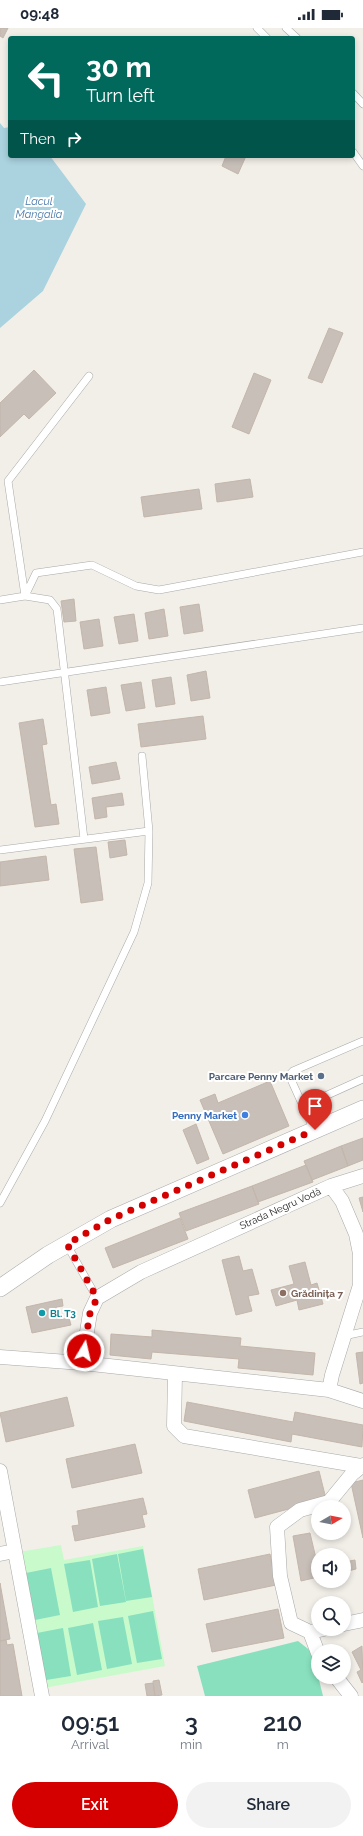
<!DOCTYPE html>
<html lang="en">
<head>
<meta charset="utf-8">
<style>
  body { margin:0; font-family:Raleway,sans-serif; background:#f2f2f3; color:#1f2937; height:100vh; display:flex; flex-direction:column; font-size:15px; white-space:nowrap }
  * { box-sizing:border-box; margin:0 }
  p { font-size:13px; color:#747a83 }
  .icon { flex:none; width:22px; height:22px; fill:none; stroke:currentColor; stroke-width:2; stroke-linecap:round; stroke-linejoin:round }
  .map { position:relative; height:1668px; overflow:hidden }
  .details { display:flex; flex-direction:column; background:#fff; flex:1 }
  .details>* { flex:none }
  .banner { position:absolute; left:8px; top:8px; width:347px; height:122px; border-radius:4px; box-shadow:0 2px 6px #0003; background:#00695c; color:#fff; overflow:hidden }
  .needle { width:26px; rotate:80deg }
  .fabs { position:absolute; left:311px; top:1472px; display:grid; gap:8px }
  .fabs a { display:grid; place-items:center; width:40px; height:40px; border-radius:50%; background:#fff; box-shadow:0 2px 6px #0003; font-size:20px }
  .pin { position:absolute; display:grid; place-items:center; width:34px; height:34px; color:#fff; margin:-41px -17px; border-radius:50% 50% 50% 0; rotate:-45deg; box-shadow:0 0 4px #0007 }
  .pin .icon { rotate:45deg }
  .me { position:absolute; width:44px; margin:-22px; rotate:9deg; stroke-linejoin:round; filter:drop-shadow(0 0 3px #0008) }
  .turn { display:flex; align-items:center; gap:14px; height:84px; padding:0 12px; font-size:18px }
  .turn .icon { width:52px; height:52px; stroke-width:2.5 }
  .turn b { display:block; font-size:28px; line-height:34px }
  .then { display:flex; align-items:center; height:38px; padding:0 12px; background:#0003; gap:8px; font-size:15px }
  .eta { display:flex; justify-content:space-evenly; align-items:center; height:68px; text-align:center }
  .eta b { font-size:24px; font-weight:600; line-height:28px }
  .cta { display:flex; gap:8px; margin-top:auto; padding:8px 12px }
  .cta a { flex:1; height:46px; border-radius:24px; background:#d40000; color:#fff; font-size:16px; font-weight:600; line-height:46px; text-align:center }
  .cta a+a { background:#f2f2f3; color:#1f2937 }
  .status { display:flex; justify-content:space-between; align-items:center; height:28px; padding:0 20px; background:#fff; direction:ltr }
  .status svg { height:11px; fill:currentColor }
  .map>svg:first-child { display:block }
</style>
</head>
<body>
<div class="status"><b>09:48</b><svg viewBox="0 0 49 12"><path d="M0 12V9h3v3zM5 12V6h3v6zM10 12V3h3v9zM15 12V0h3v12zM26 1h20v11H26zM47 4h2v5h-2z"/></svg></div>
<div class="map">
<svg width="363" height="1668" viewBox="0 0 363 1668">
  <rect width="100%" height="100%" fill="#f2efe9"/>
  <path fill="#c8facc" d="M61 1517 64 1532 143 1518 165 1638 44 1660 19 1524Z"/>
  <path fill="#88e0be" d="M143 1521 152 1569 126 1573 118 1526Z
    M117 1526 126 1574 100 1578 92 1531Z
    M90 1532 98 1579 73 1584 64 1536Z
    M51 1540 60 1587 35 1592 26 1545Z
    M153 1583 162 1631 137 1635 128 1588Z
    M123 1589 132 1636 107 1641 98 1593Z
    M93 1595 102 1642 77 1647 68 1600Z
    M63 1600 71 1648 46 1652 37 1605Z
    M298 1613 312 1624 323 1668H205L197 1638Z"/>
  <path fill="#aad3df" d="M0 95 4 100 10 99V128H50L86 176 43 263 0 300Z"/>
  <path fill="#c7bfb8" stroke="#c4b6ab" d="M0 0H8L3 10 0 8Z
    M226 128H246L238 146 222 138Z
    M329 300 343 305 322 355 308 350Z
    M34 342 56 365 29 391 24 386 0 409V375Z
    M254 345 271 352 249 406 232 399Z
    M250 451 253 469 217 474 215 456Z
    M199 461 202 481 144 489 141 469Z
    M74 571 76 593 64 594 61 573Z
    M199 576 203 603 184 606 180 579Z
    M164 581 168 608 149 611 145 585Z
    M134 586 138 613 119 616 114 589Z
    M99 591 103 618 84 621 80 594Z
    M206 643 210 670 191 673 187 647Z
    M171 649 175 676 156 679 152 652Z
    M141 654 145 680 126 683 121 657Z
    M106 659 110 685 91 688 87 662Z
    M203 688 206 711 141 719 138 696Z
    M43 691 47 716 42 717 51 777 56 776 59 796 35 799 19 695Z
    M116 734 120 751 92 756 89 739Z
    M122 765 124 777 106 779 107 789 95 791 92 770Z
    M125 812 127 827 110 830 108 814Z
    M96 819 103 872 81 875 74 821Z
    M46 828 49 852 0 858V834Z
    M270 1053 289 1098 223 1126 200 1072 215 1066 218 1075Z
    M196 1096 209 1131 197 1136 183 1102Z
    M363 1110V1132L348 1138 341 1118Z
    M341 1118 348 1138 312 1152 304 1133Z
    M306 1137 313 1154 258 1174 252 1158Z
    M252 1158 259 1176 186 1203 179 1185Z
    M363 1169V1184L359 1170Z
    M180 1190 188 1211 113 1240 105 1220Z
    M239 1228 243 1243 252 1241 259 1266 248 1268 252 1283 236 1287 222 1232Z
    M305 1234 311 1257 317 1255 323 1276 299 1282 297 1272 276 1278 271 1262 294 1256 289 1238Z
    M62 1271 63 1278 56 1279 59 1292 69 1290 71 1297 32 1305 26 1279Z
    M152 1302 241 1310 240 1318 315 1325 313 1347 238 1340 239 1331 152 1324 151 1331 110 1327 111 1306 152 1309Z
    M363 1324V1355L360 1356 356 1325Z
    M67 1369 74 1398 6 1414 0 1385Z
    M187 1374 293 1394 295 1384 363 1397 362 1419 292 1406 291 1414 184 1393Z
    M135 1416 142 1445 72 1460 66 1431Z
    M319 1443 326 1471 255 1490 248 1462Z
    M363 1452V1510L351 1455Z
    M143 1470 147 1486 142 1487 145 1499 75 1513 72 1498 79 1497 77 1483Z
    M310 1505 318 1539V1549L301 1553 293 1508Z
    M270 1526 276 1557 204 1572 198 1541Z
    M355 1532 356 1541 344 1544V1534Z
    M0 1555 10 1611 0 1613Z
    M278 1581 284 1610 212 1624 206 1596Z
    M6 1612 7 1617 13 1616 22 1668H0V1613Z
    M362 1618 363 1654 362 1655 357 1644 361 1642 352 1624Z
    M159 1652 162 1667 155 1668 153 1653Z
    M153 1655 155 1668H147L145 1656Z"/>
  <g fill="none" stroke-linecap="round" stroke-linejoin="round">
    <g stroke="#a9a9a9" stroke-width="8">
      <path id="service" d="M257 0 267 10
        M286 0 297 10
        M353 65 363 76
        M353 124 363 138
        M0 572 25 568 36 545 92 537 136 558 159 562 363 524
        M0 654 363 600
        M84 811 57 581 50 572 25 568 8 453 89 348
        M0 822 149 803
        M303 1078 289 1047 293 1043 363 1013
        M314 1102 303 1078 363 1051
        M0 1175 45 1093 134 904 148 855 149 803 142 728
        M67 1217 97 1270
        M344 1308 363 1304"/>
    </g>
    <g stroke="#a9a9a9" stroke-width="15">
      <path id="minor" d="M331 1158 363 1148
        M0 1329 82 1335 329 1362 363 1373
        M82 1335 90 1285 97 1270 141 1244 331 1158 342 1173 356 1206 360 1226V1257L332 1347 329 1362
        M175 1347 174 1398 184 1408 361 1438
        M0 1443 42 1668
        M0 1526 15 1523
        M344 1596 363 1592
        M324 1601 310 1604 291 1595 280 1548 277 1499 300 1482 329 1474 352 1446 363 1437
        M310 1604 318 1625
        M336 1649 351 1668"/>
    </g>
    <g stroke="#a9a9a9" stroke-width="18">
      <path id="tertiary" d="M0 1260 48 1227 111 1191 363 1081"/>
    </g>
    <use href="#service" stroke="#fff" stroke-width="7"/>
    <use href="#minor" stroke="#fff" stroke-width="14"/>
    <use href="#tertiary" stroke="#fff" stroke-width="17"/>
  </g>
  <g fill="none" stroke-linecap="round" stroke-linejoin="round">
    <path stroke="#d40000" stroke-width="7" stroke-dasharray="0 12.6" d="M84 1323 90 1285 97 1270 67 1216 111 1191 315 1102"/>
  </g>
  <circle fill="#5c6f8a" stroke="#fff" stroke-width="1.5" cx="321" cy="1048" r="4"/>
  <circle fill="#3f7fe0" stroke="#fff" stroke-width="1.5" cx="245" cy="1087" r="4"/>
  <circle fill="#8d6e63" stroke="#fff" stroke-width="1.5" cx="283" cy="1265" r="4"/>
  <circle fill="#0f9aa8" stroke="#fff" stroke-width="1.5" cx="42" cy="1285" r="4"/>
  <g text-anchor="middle" stroke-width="4" stroke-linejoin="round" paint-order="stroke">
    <g font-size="10" font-weight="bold" fill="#4e5e75" stroke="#fff" text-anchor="end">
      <text x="313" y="1052">Parcare Penny Market</text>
    </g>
    <g font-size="10" font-weight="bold" fill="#366cbe" stroke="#fff" text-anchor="end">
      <text x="237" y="1091">Penny Market</text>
    </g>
    <g font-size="10" fill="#222" stroke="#fff">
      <text transform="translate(280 1180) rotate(-24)" y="4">Strada Negru Vodă</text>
    </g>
    <g font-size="10" font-weight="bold" fill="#785e54" stroke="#fff" text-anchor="start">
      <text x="291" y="1269">Grădinița 7</text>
    </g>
    <g font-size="10" font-weight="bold" fill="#0d838f" stroke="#fff" text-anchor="start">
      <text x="50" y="1289">Bl. T3</text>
    </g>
    <g font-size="11" font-style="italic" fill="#4a7aab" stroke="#fff">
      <text x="39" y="177">Lacul<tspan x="39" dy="13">Mangalia</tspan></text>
    </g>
  </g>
</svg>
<div class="fabs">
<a><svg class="needle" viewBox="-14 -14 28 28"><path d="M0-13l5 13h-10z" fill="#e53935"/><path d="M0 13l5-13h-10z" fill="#747a83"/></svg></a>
<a><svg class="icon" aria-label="sound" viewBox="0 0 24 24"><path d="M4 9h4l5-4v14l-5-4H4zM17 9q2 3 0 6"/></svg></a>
<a><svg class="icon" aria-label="search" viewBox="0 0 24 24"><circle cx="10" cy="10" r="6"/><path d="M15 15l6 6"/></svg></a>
<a><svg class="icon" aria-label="layers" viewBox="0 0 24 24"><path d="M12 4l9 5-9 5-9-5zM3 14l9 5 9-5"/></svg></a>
</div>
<div class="pin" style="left:315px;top:1102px;background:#d93025"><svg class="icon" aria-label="arrive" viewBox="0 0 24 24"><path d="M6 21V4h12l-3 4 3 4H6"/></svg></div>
<svg class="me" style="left:84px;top:1323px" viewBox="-20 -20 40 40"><circle r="17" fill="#d40000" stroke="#fff" stroke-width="3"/><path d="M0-11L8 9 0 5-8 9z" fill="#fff"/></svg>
<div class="banner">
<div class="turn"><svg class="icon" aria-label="left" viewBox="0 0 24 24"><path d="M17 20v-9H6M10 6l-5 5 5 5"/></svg><div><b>30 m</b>Turn left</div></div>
<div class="then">Then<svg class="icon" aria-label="right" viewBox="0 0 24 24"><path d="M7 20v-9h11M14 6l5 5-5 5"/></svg></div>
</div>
</div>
<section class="details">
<div class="eta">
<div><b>09:51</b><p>Arrival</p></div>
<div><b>3</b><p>min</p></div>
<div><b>210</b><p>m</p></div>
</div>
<div class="cta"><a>Exit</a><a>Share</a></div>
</section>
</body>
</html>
